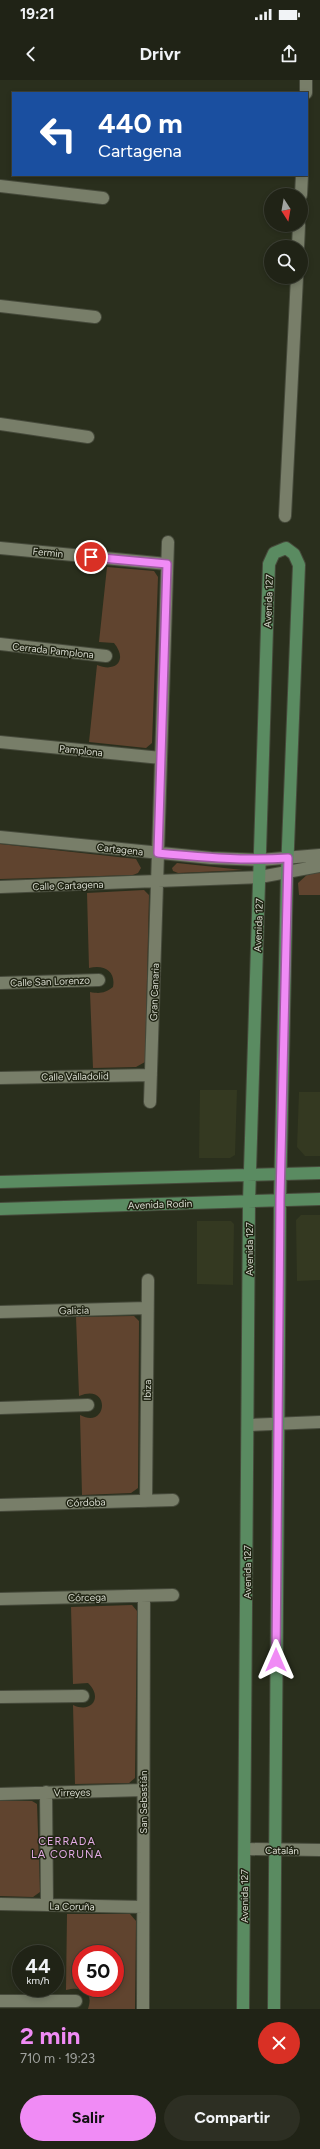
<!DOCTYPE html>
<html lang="es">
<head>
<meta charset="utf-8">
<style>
  body { margin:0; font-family:Figtree,sans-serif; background:#2d2f23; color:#f1f3f6; height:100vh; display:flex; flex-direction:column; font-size:15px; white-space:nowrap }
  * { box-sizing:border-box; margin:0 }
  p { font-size:13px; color:#a2a4a1 }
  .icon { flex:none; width:22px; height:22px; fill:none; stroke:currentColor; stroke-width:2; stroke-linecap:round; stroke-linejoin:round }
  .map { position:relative; height:1929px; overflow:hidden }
  .details { display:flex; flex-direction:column; background:#202316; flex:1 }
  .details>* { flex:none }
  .banner { position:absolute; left:12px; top:12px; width:296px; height:84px; border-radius:0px; box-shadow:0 2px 6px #0003,0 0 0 1px #3d4035; background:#1a4fa0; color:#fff; overflow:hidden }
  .needle { width:26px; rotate:169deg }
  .controls { position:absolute; left:264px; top:108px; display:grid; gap:8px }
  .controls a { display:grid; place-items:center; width:44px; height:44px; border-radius:50%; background:#202316; box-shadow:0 2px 6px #0003,0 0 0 1px #3d4035; font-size:20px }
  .speed { position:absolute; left:12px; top:1865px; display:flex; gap:8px; font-size:20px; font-weight:700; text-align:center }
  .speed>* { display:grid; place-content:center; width:52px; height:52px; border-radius:50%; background:#202316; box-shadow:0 2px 6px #0003,0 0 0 1px #3d4035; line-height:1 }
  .speed small { font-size:10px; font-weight:400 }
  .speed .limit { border:6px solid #d22; background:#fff; color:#111 }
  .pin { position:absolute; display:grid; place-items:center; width:34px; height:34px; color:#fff; margin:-17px; border:2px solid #fff; border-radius:50%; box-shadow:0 1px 4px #0007 }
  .me { position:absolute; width:44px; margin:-22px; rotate:0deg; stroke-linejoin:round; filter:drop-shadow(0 0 3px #0008) }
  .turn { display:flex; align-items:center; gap:14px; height:84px; padding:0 20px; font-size:18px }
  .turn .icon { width:52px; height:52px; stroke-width:2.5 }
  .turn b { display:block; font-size:28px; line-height:34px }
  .round { display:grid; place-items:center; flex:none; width:42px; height:42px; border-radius:21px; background:#2d2f23 }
  .head { display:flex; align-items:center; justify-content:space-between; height:68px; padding:0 20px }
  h1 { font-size:24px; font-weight:700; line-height:30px; color:#f08bf5 }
  .cta { display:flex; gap:8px; margin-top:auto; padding:8px 20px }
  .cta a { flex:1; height:46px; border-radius:24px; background:#f08bf5; color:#111; font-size:16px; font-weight:700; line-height:46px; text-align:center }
  .cta a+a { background:#2d2f23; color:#f1f3f6 }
  .status { display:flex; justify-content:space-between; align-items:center; height:28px; padding:0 20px; background:#202316; direction:ltr }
  .status svg { height:11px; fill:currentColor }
  header { display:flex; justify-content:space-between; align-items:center; height:52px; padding:0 20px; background:#202316; font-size:18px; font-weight:700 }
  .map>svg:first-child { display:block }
</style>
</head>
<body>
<div class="status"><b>19:21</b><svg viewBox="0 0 49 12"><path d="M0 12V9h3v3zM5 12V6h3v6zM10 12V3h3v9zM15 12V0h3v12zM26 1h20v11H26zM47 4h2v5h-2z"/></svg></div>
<header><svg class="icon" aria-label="back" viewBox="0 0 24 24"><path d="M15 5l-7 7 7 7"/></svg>Drivr<svg class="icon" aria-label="share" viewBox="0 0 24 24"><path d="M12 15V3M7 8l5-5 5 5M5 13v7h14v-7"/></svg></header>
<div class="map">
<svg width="320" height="1929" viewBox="0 0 320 1929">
  <rect width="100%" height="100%" fill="#2a2f1d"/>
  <path fill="#343921" d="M200 1010H237L235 1075 230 1078H199Z
    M299 1012H320V1076H305L297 1067Z
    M301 1135H320V1200L297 1201 296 1140Z
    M197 1141H231L234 1144 233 1205 197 1204Z"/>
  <path fill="#60442f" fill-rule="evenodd" d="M107 487 154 491 158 497 152 663 146 668 89 662 97 585C116 593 128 580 114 563L99 562Z
    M0 764 136 779 141 788 138 793 133 795 0 799Z
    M177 783 243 790 178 793 173 791 172 788Z
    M320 792V815H299L298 803 309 793Z
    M144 810 149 815 145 982 136 987 93 988 90 912C100 914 105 913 113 907 116 891 104 884 89 888L87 813Z
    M134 1236 139 1241 138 1408 131 1413 82 1415 80 1335C108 1350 111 1302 79 1316L76 1237Z
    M132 1525 137 1531 135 1698 129 1703 75 1704 73 1625C92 1634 103 1617 88 1603L73 1604 71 1527Z
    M0 1721H32L37 1724 40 1812 33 1817 0 1816Z
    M67 1834H130L136 1841 135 1929H88C94 1911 82 1906 66 1910ZM81 1874H115V1908H81Z"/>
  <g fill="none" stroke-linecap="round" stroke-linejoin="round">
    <g stroke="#464a3b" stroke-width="14">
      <path id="street" d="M306 13V0
        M0 106 103 118
        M301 115 302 95
        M298 167 299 145
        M0 226 95 237
        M0 344 88 357
        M285 436 297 197
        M0 468 167 484
        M0 564 106 576
        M0 662 161 678
        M0 757 211 778 260 780 320 775
        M0 807 260 797 320 786
        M0 903 99 900
        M0 998 151 995
        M150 1022 168 462
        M0 1232 147 1228
        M0 1328 88 1325
        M248 1345 320 1342
        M146 1421 148 1200
        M0 1425 173 1420
        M0 1519 173 1515
        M0 1617 83 1616
        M46 1712 47 1825
        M0 1714 143 1710
        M245 1769 320 1770
        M0 1824 143 1827
        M0 1921H76
        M143 1929 144 1516"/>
    </g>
    <g stroke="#464a3b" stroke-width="14">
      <path id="secondary" d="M0 1102 320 1093
        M0 1129 320 1119
        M243 1929 249 1122 269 484 274 473 286 468 294 474 299 485 287 792 280 1119 274 1929"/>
    </g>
    <use href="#street" stroke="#787e69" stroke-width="12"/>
    <use href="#secondary" stroke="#5a8b61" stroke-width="12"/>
  </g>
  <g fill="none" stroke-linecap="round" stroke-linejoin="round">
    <g stroke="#9c5a9f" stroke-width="10">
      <path id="route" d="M91 477 167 484 158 773C202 777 245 781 288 778L280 1119 276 1580"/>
    </g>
    <use href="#route" stroke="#f08bf5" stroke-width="7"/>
  </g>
  <g text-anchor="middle" stroke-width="3" stroke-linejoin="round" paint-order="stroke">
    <g font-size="10" fill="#d9dcd1" stroke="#212514">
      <text transform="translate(48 472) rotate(6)" y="4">Fermin</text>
      <text transform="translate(268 521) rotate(-88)" y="4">Avenida 127</text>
      <text transform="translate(53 570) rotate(6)" y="4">Cerrada Pamplona</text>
      <text transform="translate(81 670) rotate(6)" y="4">Pamplona</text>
      <text transform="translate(120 769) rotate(6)" y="4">Cartagena</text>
      <text transform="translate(68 805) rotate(-2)" y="4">Calle Cartagena</text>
      <text transform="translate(258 845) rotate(-88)" y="4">Avenida 127</text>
      <text transform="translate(50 901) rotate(-2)" y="4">Calle San Lorenzo</text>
      <text transform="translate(154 912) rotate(-88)" y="4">Gran Canaria</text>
      <text transform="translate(75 996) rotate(-1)" y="4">Calle Valladolid</text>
      <text transform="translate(160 1124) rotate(-2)" y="4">Avenida Rodin</text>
      <text transform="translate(249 1169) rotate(-90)" y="4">Avenida 127</text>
      <text transform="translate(74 1230) rotate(-1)" y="4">Galicia</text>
      <text transform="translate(147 1310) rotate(-89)" y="4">Ibiza</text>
      <text transform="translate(86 1422) rotate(-2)" y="4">Córdoba</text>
      <text transform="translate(247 1492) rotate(-90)" y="4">Avenida 127</text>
      <text transform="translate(87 1517) rotate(-1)" y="4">Córcega</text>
      <text transform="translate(72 1712) rotate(-1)" y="4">Virreyes</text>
      <text transform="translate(143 1722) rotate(-90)" y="4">San Sebastián</text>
      <text transform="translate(282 1770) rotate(1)" y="4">Catalán</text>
      <text transform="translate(244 1816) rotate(-90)" y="4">Avenida 127</text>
      <text transform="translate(72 1826) rotate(1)" y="4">La Coruña</text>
    </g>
    <g font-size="11" letter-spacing="1" fill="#e2abe4" stroke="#212514">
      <text x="67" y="1765">CERRADA<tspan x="67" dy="13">LA CORUÑA</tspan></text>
    </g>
  </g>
</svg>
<div class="controls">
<a><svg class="needle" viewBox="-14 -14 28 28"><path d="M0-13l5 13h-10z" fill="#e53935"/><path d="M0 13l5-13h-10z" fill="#a2a4a1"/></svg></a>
<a><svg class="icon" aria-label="search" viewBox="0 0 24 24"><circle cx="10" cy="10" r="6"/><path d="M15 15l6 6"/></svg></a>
</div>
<div class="speed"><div>44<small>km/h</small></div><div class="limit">50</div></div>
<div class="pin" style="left:91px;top:477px;background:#d93025"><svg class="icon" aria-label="arrive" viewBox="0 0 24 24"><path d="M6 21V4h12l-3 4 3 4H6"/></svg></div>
<svg class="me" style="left:276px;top:1580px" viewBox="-20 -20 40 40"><path d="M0-17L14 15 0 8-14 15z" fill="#f08bf5" stroke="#fff" stroke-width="4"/></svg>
<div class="banner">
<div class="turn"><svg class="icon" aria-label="left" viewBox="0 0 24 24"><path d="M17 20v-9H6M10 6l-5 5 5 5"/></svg><div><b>440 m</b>Cartagena</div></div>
</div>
</div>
<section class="details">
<div class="head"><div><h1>2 min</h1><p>710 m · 19:23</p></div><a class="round" style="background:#d93025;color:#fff"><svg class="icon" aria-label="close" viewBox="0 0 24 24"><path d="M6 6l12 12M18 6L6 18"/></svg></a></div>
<div class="cta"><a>Salir</a><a>Compartir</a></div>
</section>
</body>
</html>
